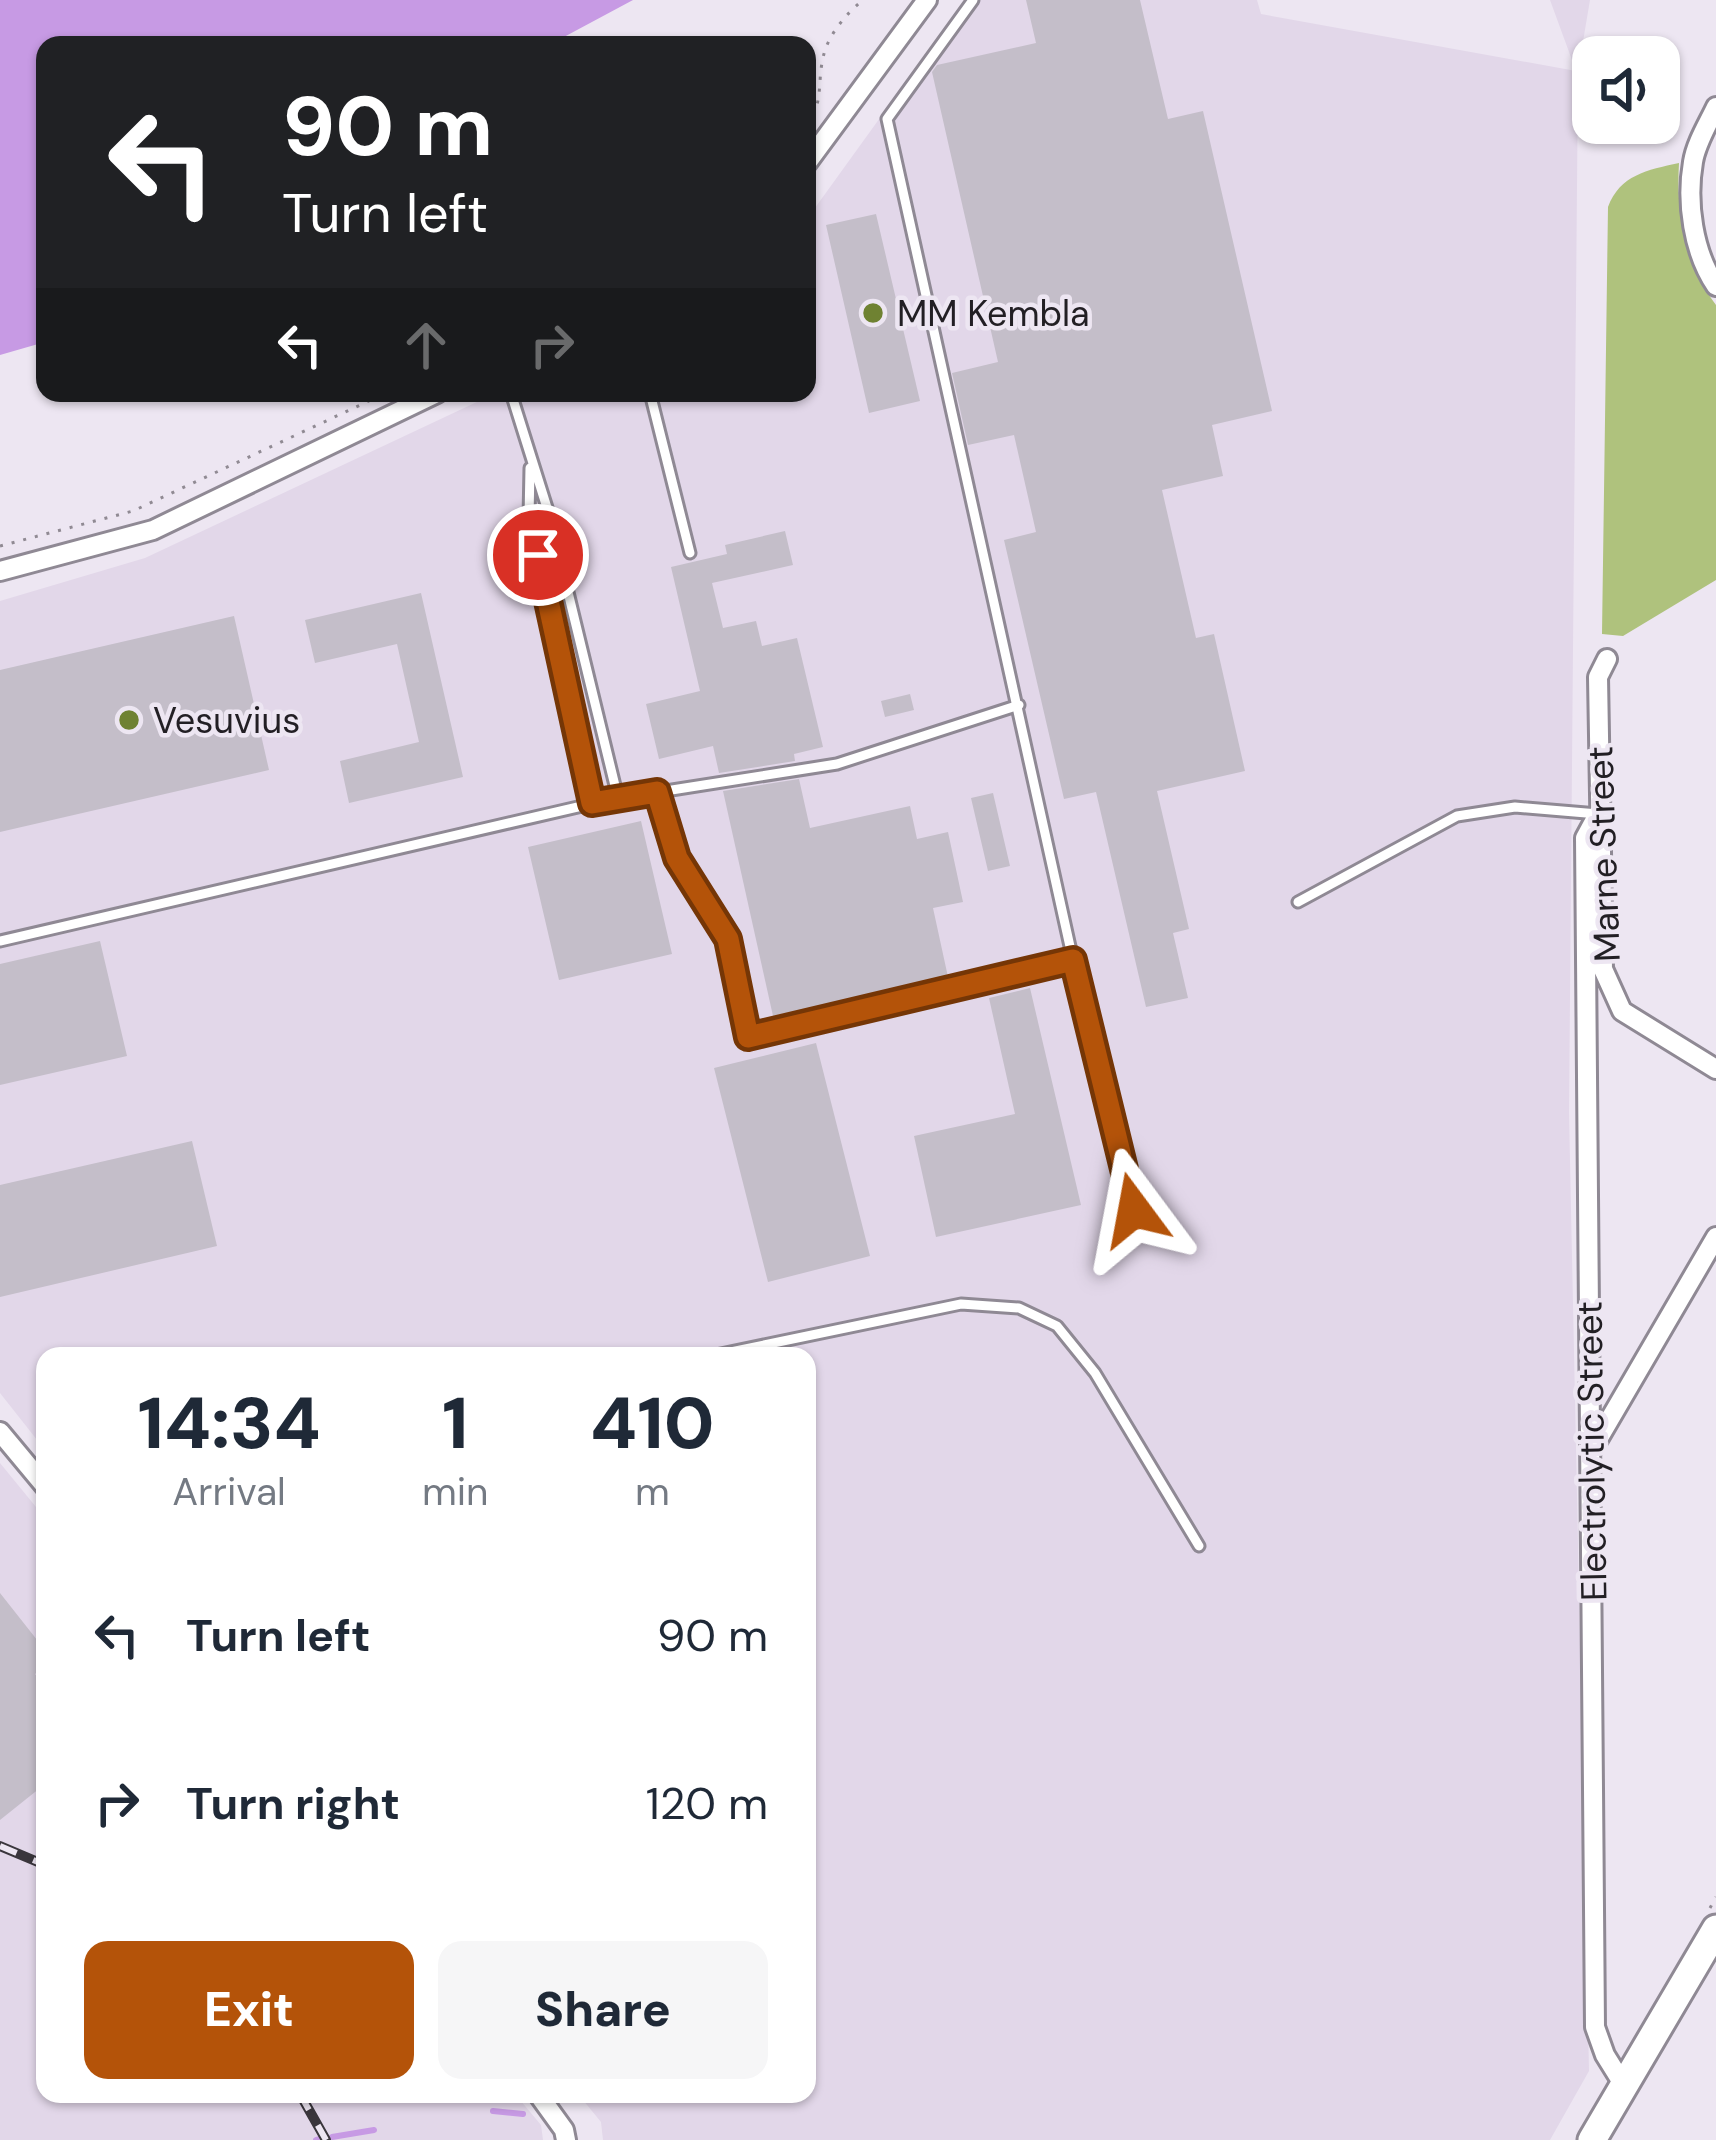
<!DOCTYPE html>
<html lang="en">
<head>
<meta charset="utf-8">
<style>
  body { margin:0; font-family:"DM Sans",sans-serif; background:#f6f6f7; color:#1f2937; height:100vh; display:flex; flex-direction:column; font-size:45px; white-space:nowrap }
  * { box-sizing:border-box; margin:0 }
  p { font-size:39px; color:#747a83 }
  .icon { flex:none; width:66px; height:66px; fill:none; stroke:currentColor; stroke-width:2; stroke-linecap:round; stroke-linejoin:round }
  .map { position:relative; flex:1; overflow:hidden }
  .side { position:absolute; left:36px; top:1347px; width:780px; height:756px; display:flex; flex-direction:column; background:#fff; border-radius:24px; box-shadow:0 3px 9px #0004 }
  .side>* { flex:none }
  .banner { position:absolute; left:36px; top:36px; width:780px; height:366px; border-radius:24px; box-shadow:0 3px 9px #0004; background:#202124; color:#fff; overflow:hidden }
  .buttons { position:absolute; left:1572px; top:36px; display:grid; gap:24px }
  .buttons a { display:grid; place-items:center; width:108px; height:108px; border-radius:24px; background:#fff; box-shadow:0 3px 9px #0004; font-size:60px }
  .pin { position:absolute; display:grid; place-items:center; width:102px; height:102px; color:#fff; margin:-51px; border:6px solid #fff; border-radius:50%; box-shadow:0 3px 12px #0007 }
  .me { position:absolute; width:132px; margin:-66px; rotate:347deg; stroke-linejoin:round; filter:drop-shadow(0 0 9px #0008) }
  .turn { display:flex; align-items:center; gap:42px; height:252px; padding:0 48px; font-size:54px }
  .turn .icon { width:156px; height:156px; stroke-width:2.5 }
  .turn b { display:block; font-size:84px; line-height:102px }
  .lanes { display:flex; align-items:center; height:114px; padding:0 48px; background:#0003; justify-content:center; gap:60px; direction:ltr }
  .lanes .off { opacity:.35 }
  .eta { display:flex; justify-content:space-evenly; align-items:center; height:204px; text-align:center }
  .eta b { font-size:72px; font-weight:800; line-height:84px }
  .action { display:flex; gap:24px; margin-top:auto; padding:24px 48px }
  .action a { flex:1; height:138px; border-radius:24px; background:#b45309; color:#fff; font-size:48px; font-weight:800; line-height:138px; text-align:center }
  .action a+a { background:#f6f6f7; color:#1f2937 }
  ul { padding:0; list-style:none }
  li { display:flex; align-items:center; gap:36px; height:168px; padding:0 48px }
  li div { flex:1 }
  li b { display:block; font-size:45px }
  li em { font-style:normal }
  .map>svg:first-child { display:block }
</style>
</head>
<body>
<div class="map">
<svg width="1716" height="2140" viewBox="0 0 1716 2140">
  <rect width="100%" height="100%" fill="#ede6f2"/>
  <path fill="#e2d7e9" d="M965 0H1257L1261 14 1576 71 1550 0H1590L1578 71 1569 1113 1589 2071 1550 2140H603L601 2122 578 2094H807V1356H45V1450L0 1393V601L145 558 496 393H807V219Z
    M0 1463 45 1518V2094H515L541 2125 543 2140H0Z"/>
  <path fill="#afc27d" d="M1679 163C1676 215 1685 263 1716 305V580L1623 636 1602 634 1608 207C1620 175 1647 170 1679 163Z"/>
  <path fill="#c79ae4" d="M0 0H633L549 45H45V342L0 355Z"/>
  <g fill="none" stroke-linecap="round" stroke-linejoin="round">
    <path stroke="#c79ae4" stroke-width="6" d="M493 2111 523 2114
      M332 2137 374 2130
      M316 2140 319 2139"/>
  </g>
  <path fill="#c4bec9" d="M1026 0H1140L1168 119 1203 111 1272 411 1212 425 1223 476 1162 490 1196 638 1214 634 1245 771 1157 791 1189 929 1173 933 1188 998 1146 1007 1096 792 1064 799 1004 540 1036 532 1014 435 968 445 952 373 998 362 932 72 937 65 1036 43Z
    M876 214 920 401 869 413 826 225Z
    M785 531 793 565 712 583 723 628 756 621 762 646 797 638 823 747 794 754 795 761 719 773 713 746 659 759 646 704 700 691 671 567 727 554 725 545Z
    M421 593 463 777 349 803 340 761 419 742 397 644 315 663 305 620Z
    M234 616 269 770 0 832V670Z
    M910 694 914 710 885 717 881 701Z
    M799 779 810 828 910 806 917 839 948 832 963 902 933 908 948 977 773 1016 723 791Z
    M993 793 1010 866 988 871 971 798Z
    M641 821 672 954 559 980 528 847Z
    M100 941 127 1056 0 1085V964Z
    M1030 988 1081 1205 936 1237 914 1136 1015 1114 989 998Z
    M816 1043 870 1256 768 1282 714 1068Z
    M192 1141 217 1246 0 1297V1185Z
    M0 1593 45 1650V1666L35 1674 45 1687V1784L0 1820Z"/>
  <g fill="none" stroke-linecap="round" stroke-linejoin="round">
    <g stroke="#8f8994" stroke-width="15">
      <path id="lane" d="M973 0 887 119 1073 960 1134 1211
        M511 393 549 514 618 798
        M650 393 690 553
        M530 468 529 518 593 803
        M657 792 677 858 728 939 748 1037 1073 960
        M1298 902 1457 816 1515 807 1598 814
        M0 941 608 800 837 764 1019 705
        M711 1356 961 1304 1019 1308 1057 1326 1095 1373 1199 1546"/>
    </g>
    <g stroke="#8f8994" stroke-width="24">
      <path id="street" d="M1716 107C1708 124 1696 143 1693 162 1686 202 1693 252 1716 286
        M807 163 927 0
        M0 571 153 530 437 393
        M1607 659 1598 677 1603 969 1622 1011 1716 1069
        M1598 814 1585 838 1595 2027 1605 2055 1623 2084
        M0 1432 45 1486
        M1593 1448 1716 1237
        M538 2094 564 2130 566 2140"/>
    </g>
    <g stroke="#8f8994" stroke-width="33">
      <path id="secondary" d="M1592 2140 1716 1929"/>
    </g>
    <path stroke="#908a93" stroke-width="3" stroke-dasharray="3 9" stroke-linecap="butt" d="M807 125C824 102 817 84 823 58 827 36 846 14 863 0
      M0 546 133 511 386 393
      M1710 1908 1716 1897"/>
    <use href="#lane" stroke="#fff" stroke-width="9"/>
    <use href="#street" stroke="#fff" stroke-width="18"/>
    <use href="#secondary" stroke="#fff" stroke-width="27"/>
    <g stroke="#3a363c" stroke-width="10">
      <path id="rail" d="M0 1846 45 1865
        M300 2094 326 2140"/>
    </g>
    <use href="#rail" stroke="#ede6f2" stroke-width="6" stroke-dasharray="18" stroke-linecap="butt"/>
  </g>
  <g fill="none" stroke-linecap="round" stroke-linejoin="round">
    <g stroke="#753606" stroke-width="30">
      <path id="route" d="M538 555 592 803 657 792 677 858 728 939 748 1037 1073 960 1134 1210"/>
    </g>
    <use href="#route" stroke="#b45309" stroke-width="21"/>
  </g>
  <g fill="#6f8232" stroke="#ede6f2" stroke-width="4.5">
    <circle cx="873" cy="313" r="12"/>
    <circle cx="129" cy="720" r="12"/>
  </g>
  <g text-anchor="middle" stroke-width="9" stroke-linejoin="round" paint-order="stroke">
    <g font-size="36" fill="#221f24" stroke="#ede6f2" text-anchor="start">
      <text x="897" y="326">MM Kembla</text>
      <text x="153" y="733">Vesuvius</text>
    </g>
    <g font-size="36" fill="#221f24" stroke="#ede6f2">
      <text transform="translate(1603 854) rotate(-92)" y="13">Marne Street</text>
      <text transform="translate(1591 1451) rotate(-91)" y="13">Electrolytic Street</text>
    </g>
  </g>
</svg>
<div class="buttons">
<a><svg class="icon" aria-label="sound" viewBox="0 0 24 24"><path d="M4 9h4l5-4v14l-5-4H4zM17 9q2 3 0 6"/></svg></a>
</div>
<div class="pin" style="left:538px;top:555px;background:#d93025"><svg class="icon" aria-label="arrive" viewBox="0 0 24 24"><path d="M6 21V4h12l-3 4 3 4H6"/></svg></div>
<svg class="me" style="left:1134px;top:1210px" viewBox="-20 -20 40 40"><path d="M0-17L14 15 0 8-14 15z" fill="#b45309" stroke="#fff" stroke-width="4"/></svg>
<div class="banner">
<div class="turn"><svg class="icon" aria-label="left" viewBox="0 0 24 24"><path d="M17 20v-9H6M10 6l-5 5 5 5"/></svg><div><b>90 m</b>Turn left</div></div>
<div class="lanes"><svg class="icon" aria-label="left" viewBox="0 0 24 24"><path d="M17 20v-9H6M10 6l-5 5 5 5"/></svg><svg class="icon off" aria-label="ahead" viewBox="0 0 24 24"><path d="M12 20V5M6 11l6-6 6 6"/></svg><svg class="icon off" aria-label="right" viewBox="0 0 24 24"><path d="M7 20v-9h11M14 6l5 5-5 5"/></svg></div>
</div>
<section class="side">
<div class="eta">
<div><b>14:34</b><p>Arrival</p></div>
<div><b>1</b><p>min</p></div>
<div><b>410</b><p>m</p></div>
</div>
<ul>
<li><svg class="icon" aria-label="left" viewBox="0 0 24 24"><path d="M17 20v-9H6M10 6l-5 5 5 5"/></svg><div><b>Turn left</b></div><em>90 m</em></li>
<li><svg class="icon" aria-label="right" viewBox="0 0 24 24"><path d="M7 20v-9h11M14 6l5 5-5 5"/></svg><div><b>Turn right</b></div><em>120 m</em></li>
</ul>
<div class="action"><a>Exit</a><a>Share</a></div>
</section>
</div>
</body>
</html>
